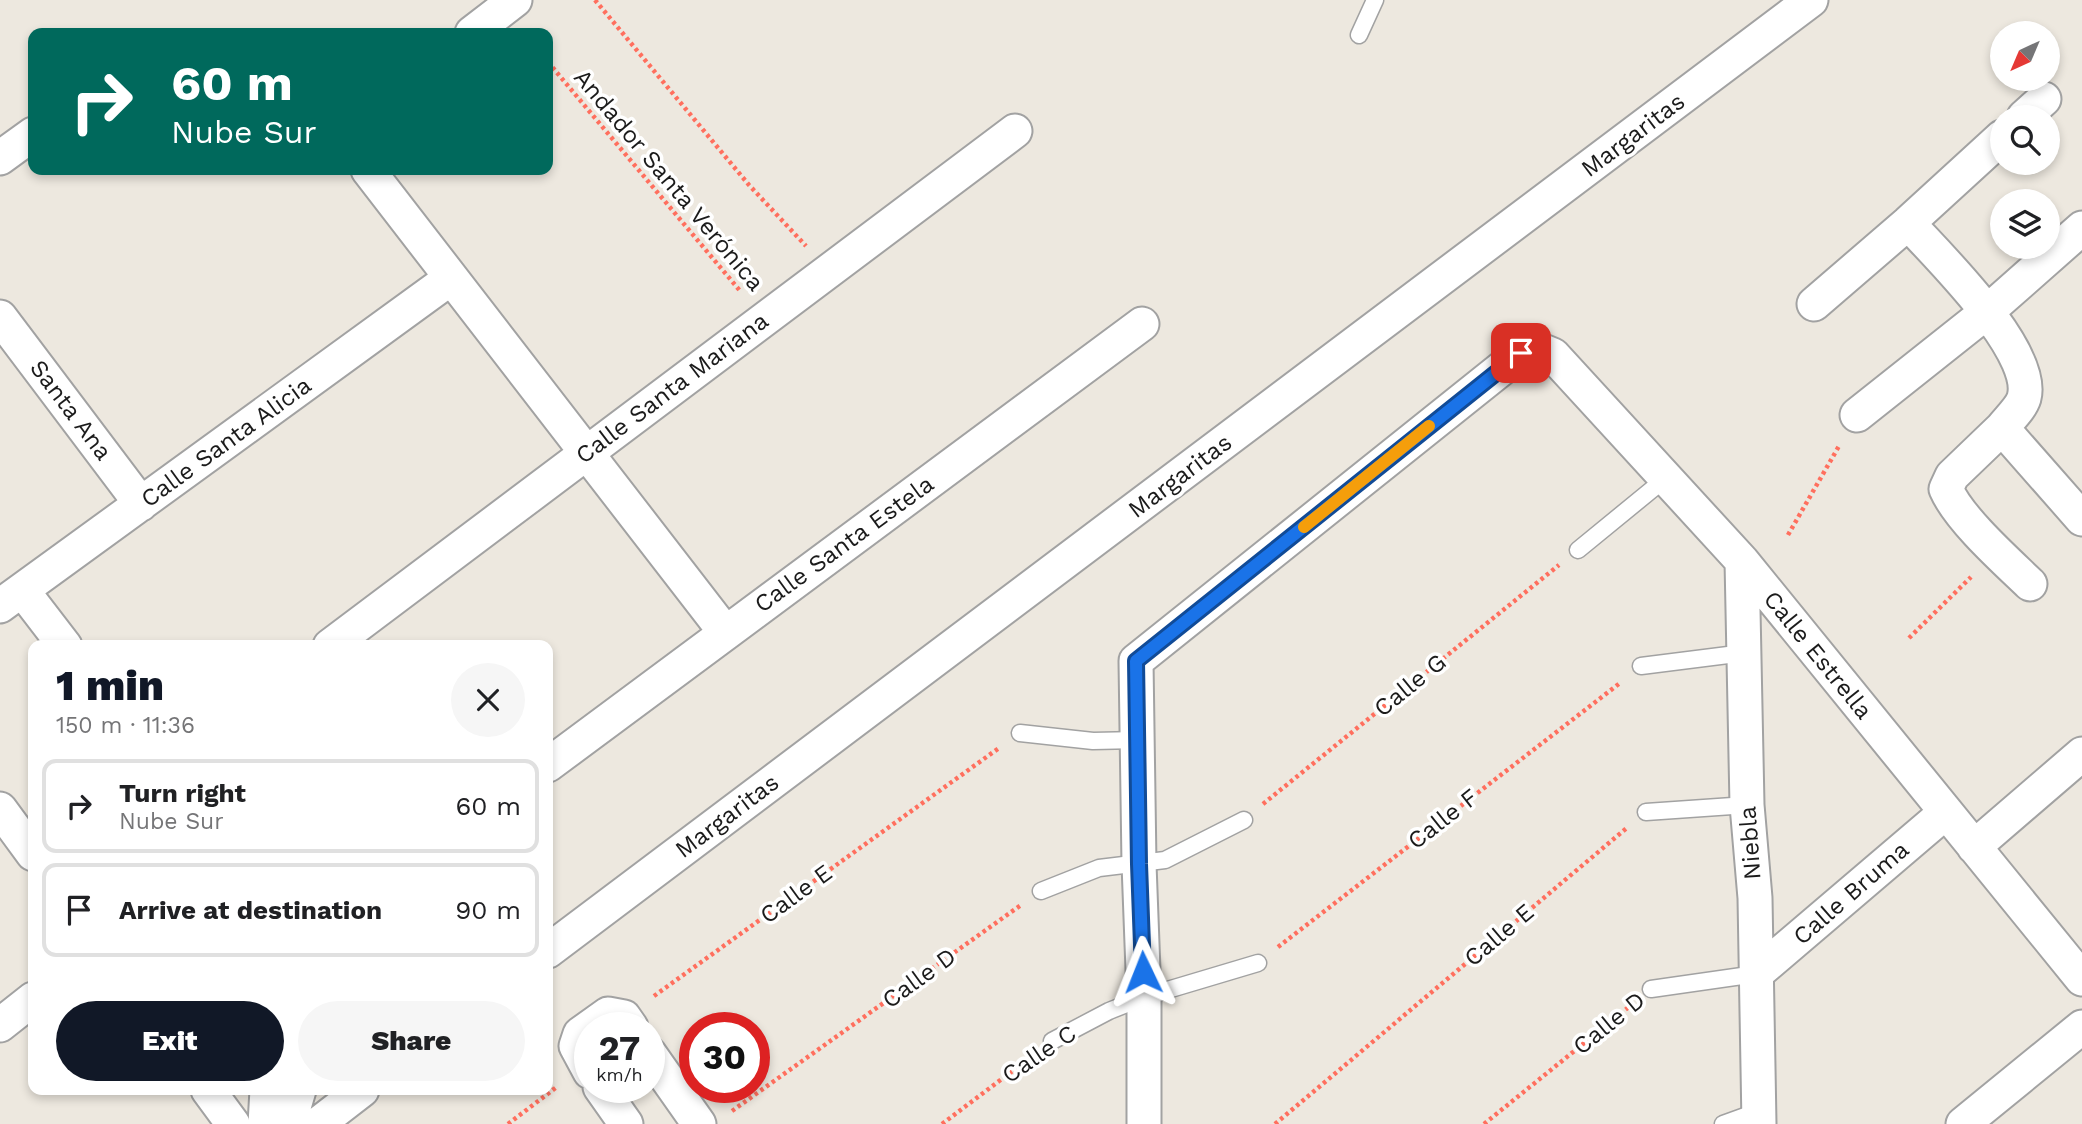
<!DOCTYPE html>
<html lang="en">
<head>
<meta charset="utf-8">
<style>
  body { margin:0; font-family:"Work Sans",sans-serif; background:#f6f6f6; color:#202124; height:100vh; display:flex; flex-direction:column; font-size:26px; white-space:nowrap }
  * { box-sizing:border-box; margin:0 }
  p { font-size:23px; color:#757577 }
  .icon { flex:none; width:38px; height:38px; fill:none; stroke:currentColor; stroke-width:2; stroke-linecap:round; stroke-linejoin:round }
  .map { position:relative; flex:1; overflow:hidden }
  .side { position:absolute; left:28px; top:640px; width:525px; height:455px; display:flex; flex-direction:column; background:#fff; border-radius:14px; box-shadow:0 4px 10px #0003 }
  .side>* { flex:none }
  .top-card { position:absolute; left:28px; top:28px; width:525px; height:147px; border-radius:14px; box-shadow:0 4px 10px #0003; background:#00695c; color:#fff; overflow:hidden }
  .needle { width:46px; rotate:224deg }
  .controls { position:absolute; left:1990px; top:21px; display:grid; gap:14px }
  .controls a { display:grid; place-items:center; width:70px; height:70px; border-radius:50%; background:#fff; box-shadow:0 4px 10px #0003; font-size:35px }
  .speed { position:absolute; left:574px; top:1012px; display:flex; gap:14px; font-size:35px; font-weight:700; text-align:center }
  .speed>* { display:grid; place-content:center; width:91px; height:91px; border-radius:50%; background:#fff; box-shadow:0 4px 10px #0003; line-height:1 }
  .speed small { font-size:18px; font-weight:400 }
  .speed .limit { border:10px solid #d22; background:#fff; color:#111 }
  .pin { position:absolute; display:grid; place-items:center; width:60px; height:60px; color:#fff; margin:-30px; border-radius:14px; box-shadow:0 4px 10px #0006 }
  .me { position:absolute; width:77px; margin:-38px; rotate:358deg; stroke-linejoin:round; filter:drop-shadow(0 0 5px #0008) }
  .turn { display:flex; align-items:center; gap:24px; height:147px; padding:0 28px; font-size:32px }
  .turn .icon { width:91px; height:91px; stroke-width:2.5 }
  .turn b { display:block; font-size:49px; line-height:60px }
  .round { display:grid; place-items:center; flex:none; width:74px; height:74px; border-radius:37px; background:#f6f6f6 }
  .headline { display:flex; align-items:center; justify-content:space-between; height:119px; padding:0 28px }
  h1 { font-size:42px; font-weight:800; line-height:52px; color:#111827 }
  .primary-button { display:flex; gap:14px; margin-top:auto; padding:14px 28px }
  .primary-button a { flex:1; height:80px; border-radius:42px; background:#111827; color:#fff; font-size:28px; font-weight:800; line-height:80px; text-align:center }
  .primary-button a+a { background:#f6f6f6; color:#202124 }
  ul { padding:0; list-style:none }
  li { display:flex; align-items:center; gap:21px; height:94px; margin:0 14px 10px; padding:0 14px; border:4px solid #e0e0e0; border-radius:14px }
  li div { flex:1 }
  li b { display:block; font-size:26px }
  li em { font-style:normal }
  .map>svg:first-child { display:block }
</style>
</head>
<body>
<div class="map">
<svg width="2082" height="1124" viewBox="0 0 2082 1124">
  <rect width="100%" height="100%" fill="#ede8df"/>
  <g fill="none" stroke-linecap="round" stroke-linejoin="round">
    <g stroke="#a2a2a2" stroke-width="19">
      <path id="lane" d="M1359 35 1375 0
        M1578 550 1666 478
        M1641 666 1744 653
        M1020 733 1093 741 1138 740
        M1646 812 1747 805
        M1041 891 1099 868 1165 860 1244 820
        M1651 989 1756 974
        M1052 1041 1109 1011 1144 997 1258 963
        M1723 1124 1759 1111"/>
    </g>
    <g stroke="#a2a2a2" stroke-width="37">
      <path id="street" d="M472 33 515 0
        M2024 117 2044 99
        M0 158 33 134
        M368 170 725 632
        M1908 223C1938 256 2037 352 2024 398 2021 408 2009 419 2002 428L2082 519
        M1814 304 1908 223 2002 137
        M0 317 141 504
        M1857 415 1988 311 2082 228
        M2002 428 1952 476 1946 489C1959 519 2005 560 2030 584
        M1742 561 1747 805 1755 898 1759 1124
        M22 590 65 646
        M0 606 451 278
        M330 646 1015 131
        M548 765 1142 324
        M0 809 33 854
        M1974 847 2082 754
        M548 951 1811 0
        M1756 974 1946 812
        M0 1025 33 999
        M649 1053 699 1124
        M590 1072 576 1046 580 1034 608 1014 624 1017 631 1027
        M600 1087 626 1124
        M208 1090 233 1124
        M265 1124 267 1090
        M289 1124 299 1090
        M318 1124 362 1090
        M1144 1124V997L1139 864 1136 661 1521 353 1536 348 1553 355 1742 561 2082 979
        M1963 1124 2082 1027"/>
    </g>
    <path stroke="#ff6f5e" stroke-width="4.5" stroke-dasharray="3.5 3.5" stroke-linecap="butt" d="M595 0 749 185 806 246
      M548 62 741 292
      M1788 535 1839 446
      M1909 638 1971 577
      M1263 804 1559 565
      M1278 947 1620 683
      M654 996 999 748
      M732 1111 1021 905
      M508 1124 558 1086
      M942 1124 1031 1057
      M1275 1124 1628 827
      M1484 1124 1630 1006"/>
    <use href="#lane" stroke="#fff" stroke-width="16"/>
    <use href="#street" stroke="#fff" stroke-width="33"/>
  </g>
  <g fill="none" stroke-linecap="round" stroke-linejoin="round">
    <g stroke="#114b97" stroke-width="18">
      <path id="route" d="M1143 972 1139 864 1136 661 1521 353"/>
    </g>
    <use href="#route" stroke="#1a73e8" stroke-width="12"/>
    <path stroke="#f59e0b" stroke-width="12" d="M1304 527 1429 426"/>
  </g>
  <g text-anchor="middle" stroke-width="7" stroke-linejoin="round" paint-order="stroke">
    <g font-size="24" fill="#1b1b1b" stroke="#fff">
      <text transform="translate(1633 135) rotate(-37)" y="8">Margaritas</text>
      <text transform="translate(669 180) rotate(50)" y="8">Andador Santa Verónica</text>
      <text transform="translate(672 388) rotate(-37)" y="8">Calle Santa Mariana</text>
      <text transform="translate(71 410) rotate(53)" y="8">Santa Ana</text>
      <text transform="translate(226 442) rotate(-36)" y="8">Calle Santa Alicia</text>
      <text transform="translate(1180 476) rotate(-37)" y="8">Margaritas</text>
      <text transform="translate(844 544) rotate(-36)" y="8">Calle Santa Estela</text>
      <text transform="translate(1818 655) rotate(51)" y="8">Calle Estrella</text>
      <text transform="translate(1410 685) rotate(-39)" y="8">Calle G</text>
      <text transform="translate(727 816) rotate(-37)" y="8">Margaritas</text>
      <text transform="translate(1443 819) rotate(-38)" y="8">Calle F</text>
      <text transform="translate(1750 843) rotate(-94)" y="8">Niebla</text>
      <text transform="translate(1851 893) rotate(-41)" y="8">Calle Bruma</text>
      <text transform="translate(796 894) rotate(-36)" y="8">Calle E</text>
      <text transform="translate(1499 935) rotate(-40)" y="8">Calle E</text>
      <text transform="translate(919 978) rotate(-36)" y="8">Calle D</text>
      <text transform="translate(1609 1023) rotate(-39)" y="8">Calle D</text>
      <text transform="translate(1039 1054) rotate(-34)" y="8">Calle C</text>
    </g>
  </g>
</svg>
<div class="controls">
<a><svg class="needle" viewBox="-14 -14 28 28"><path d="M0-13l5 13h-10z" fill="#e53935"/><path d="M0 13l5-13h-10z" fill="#757577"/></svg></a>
<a><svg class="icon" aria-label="search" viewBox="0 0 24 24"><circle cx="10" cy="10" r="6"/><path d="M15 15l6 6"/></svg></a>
<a><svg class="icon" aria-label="layers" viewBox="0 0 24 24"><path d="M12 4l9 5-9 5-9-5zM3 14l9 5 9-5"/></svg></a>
</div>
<div class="speed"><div>27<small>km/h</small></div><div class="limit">30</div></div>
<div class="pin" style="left:1521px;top:353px;background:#d93025"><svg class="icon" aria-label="arrive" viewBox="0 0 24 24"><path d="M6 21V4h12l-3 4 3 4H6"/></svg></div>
<svg class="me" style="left:1143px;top:972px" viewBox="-20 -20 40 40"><path d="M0-17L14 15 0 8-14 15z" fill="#1a73e8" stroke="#fff" stroke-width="4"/></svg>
<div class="top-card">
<div class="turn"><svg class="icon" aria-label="right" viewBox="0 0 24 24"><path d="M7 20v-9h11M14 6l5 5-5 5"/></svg><div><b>60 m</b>Nube Sur</div></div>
</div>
<section class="side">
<div class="headline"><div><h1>1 min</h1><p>150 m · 11:36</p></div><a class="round"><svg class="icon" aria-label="close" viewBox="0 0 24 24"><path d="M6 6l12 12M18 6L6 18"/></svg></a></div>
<ul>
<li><svg class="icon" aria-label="right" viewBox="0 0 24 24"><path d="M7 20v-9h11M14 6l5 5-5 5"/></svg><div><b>Turn right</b><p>Nube Sur</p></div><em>60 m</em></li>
<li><svg class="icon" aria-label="arrive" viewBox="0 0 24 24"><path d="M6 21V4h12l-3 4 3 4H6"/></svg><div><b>Arrive at destination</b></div><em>90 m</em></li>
</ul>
<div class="primary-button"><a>Exit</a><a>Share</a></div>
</section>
</div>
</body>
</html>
